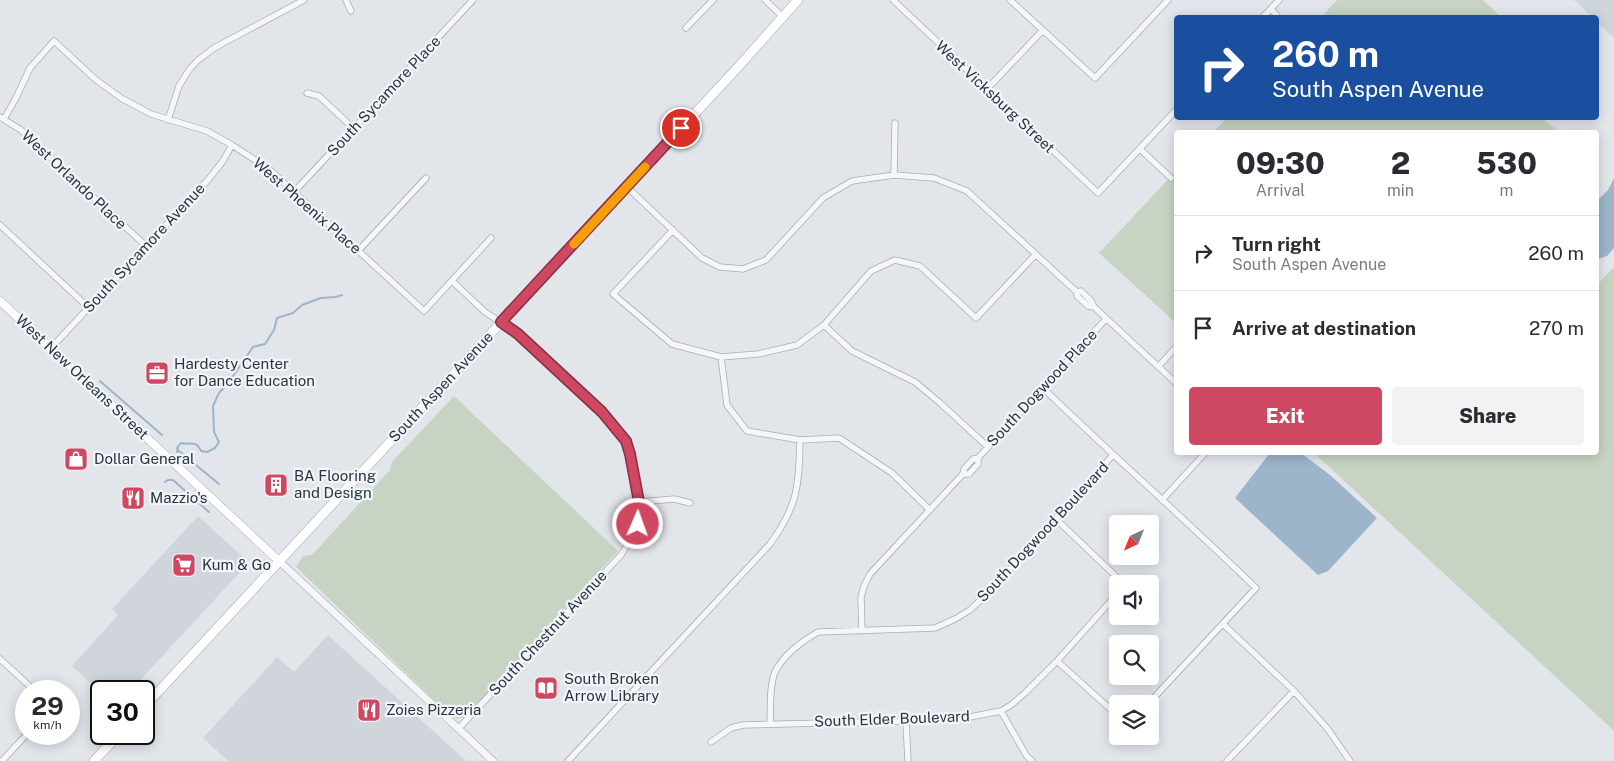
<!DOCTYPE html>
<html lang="en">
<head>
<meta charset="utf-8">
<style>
  body { margin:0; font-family:"Public Sans",sans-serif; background:#f2f2f3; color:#2b2b33; height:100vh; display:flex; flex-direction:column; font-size:19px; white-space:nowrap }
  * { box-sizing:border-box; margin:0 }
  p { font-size:16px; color:#7c7c81 }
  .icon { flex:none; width:28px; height:28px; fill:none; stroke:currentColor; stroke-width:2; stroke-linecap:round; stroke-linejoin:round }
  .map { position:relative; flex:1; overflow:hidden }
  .side { position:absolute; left:1174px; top:130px; width:425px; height:325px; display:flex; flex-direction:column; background:#fff; border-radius:5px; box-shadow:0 2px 12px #0003 }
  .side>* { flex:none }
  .banner { position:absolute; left:1174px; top:15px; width:425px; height:105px; border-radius:5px; box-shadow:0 2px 12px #0003; background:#1a4fa0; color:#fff; overflow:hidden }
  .needle { width:32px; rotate:223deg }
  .buttons { position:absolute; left:1109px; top:515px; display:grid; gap:10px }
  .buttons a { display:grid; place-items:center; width:50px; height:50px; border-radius:5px; background:#fff; box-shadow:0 2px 12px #0003; font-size:25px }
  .speed { position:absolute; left:15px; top:680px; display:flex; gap:10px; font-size:25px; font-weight:700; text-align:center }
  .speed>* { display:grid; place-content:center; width:65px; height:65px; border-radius:50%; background:#fff; box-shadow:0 2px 12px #0003; line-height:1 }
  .speed small { font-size:12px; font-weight:400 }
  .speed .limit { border:2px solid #111; border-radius:8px; background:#fff; color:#111 }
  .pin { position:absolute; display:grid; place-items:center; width:42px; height:42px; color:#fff; margin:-21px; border:2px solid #fff; border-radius:50%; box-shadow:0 1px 5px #0007 }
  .me { position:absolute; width:55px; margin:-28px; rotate:2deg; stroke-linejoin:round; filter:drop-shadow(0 0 4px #0008) }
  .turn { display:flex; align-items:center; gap:18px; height:105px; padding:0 15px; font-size:22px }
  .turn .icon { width:65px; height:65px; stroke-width:2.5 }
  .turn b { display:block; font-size:35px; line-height:42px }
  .eta { display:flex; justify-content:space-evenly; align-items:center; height:85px; text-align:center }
  .eta b { font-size:30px; font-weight:800; line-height:35px }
  .cta { display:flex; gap:10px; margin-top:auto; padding:10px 15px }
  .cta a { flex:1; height:58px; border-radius:5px; background:#cf4861; color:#fff; font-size:20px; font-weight:800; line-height:58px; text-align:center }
  .cta a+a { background:#f2f2f3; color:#2b2b33 }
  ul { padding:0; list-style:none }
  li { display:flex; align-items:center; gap:15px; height:75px; padding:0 15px; border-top:1px solid #e1e1e2 }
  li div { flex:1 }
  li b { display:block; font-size:19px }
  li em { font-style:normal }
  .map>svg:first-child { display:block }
</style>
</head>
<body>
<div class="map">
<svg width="1614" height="761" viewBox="0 0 1614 761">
  <rect width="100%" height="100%" fill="#e2e6eb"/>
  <path fill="#d0d5dc" d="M1574 0H1614V38L1596 21V18L1592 17Z
    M198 516 243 557 244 568 130 691H101V693L72 666 118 615 112 609Z
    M328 635 466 761H228L203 738 277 657 294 672Z"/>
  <path fill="#c8d4c3" d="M1337 0H1483L1501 17H1321Z
    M1227 118H1542L1559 132H1213Z
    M1176 171V323L1099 253Z
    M1614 267V731L1314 453 1596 452V286Z
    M454 396 618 551 468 714C463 718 459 720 452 717L296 567 303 556 312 555 390 470 392 462Z"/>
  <path fill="#9db5ca" d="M1614 178V248L1607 256 1596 260V202L1608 190Z
    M1270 453H1301L1330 475 1377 518 1328 571 1318 575 1235 498Z"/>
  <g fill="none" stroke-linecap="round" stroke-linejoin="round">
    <path stroke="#9db5ca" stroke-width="2" d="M100 381 162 435
      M179 451 219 484
      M177 452 178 450 177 448 181 443C192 445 196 440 201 451L207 452 215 448 219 442 214 432 213 406 219 393 229 382 253 347 265 344 274 330 277 318 293 313 302 305 321 298 336 297 342 295
      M165 482 168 480H173L209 512"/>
    <g stroke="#a7adb5" stroke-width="7">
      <path id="minor" d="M346 0 351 11
        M765 0 783 17
        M893 0 1098 193 1176 110
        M1010 0 1095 78 1168 0
        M1271 9 1279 18
        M1262 18 1279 0
        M686 28 713 0
        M987 89 1043 30
        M307 93 319 96 353 128
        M0 117 21 130 146 246
        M4 119 16 98 30 68 54 41 95 79 121 98 151 114 207 131 232 145 269 169 424 311 491 238
        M168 120 179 86 189 70 197 61 214 48 304 0
        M1140 149 1171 178
        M894 175 895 123
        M627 187 702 258 720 267 743 269 766 260 823 198 852 181 894 175 934 178 967 191 1067 283 1077 292 1081 291 1091 301 1094 307 1176 383
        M295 191 473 0
        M0 225 89 308
        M673 230 613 294 672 344 721 357 758 354 797 345 824 325 871 271 895 260 920 266 976 318 1035 255
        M358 251 426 178
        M452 281 485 312 516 332 539 354 602 412 626 441 630 454 639 502V513L634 534 621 555 458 729
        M1077 292V296L1088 306 1094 307
        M824 325 852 351 915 382 939 402 988 447
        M51 348 208 180 223 161 232 145
        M721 357 727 405 747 431 800 440 839 438 892 473 930 510
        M1159 366 1176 347
        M1043 388C1113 456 1186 520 1256 588L1148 704
        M963 474H969L978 464V458
        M1162 500 1206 452
        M639 502 674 499 690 503
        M1056 519 1124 584
        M1223 624 1294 691 1327 728 1350 761
        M862 631 861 597 864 586 870 574 963 474 964 469 973 459 978 458 1106 319
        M0 659 35 691
        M1057 661 1118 716
        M1001 711 1026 755 1032 761
        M906 721 908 761
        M770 723C771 708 769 686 775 672 784 654 801 642 818 632L935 628 955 619 970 610 991 590 1113 455
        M711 742 731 728 743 725 906 721 970 717 1001 711 1011 705 1025 693 1057 661 1118 593
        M2 761 27 734
        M568 761 770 544C798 506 799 485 800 440
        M1227 761 1294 691"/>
    </g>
    <g stroke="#a7adb5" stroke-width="8">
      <path id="tertiary" d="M279 561 493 761"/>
    </g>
    <g stroke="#a7adb5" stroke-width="9">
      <path id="secondary" d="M0 301 279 561"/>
    </g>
    <g stroke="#a1abb6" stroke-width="10">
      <path id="primary" d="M144 707 740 65 798 0
        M94 761 119 734"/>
    </g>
    <use href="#minor" stroke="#f5f6f9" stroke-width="5.5"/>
    <use href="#tertiary" stroke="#f5f6f9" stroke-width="7"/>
    <use href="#secondary" stroke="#fff" stroke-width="8"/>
    <use href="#primary" stroke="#fff" stroke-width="9"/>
  </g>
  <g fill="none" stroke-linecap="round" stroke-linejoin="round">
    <g stroke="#872f3f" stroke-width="12">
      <path id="route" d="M638 524 639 502 630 454 626 441 602 412 518 334 501 322 681 128"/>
    </g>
    <use href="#route" stroke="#cf4861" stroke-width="9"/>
    <path stroke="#f59e0b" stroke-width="9" d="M574 244 645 167"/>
  </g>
  <defs>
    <g id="office-square" transform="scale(1.25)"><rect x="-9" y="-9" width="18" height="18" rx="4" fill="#cf4861" stroke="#f2f5f8"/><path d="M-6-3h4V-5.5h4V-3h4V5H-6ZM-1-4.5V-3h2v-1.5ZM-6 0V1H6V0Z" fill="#fff"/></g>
    <g id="shop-square" transform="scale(1.25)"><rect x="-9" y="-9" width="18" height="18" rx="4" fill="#cf4861" stroke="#f2f5f8"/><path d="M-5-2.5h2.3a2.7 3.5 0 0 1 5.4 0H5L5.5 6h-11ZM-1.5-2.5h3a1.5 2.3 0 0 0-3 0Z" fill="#fff"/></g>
    <g id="building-square" transform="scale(1.25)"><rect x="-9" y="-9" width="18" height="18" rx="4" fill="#cf4861" stroke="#f2f5f8"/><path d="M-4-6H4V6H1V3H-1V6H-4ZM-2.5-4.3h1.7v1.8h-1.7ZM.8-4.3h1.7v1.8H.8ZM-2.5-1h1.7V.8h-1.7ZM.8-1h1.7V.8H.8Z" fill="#fff"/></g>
    <g id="restaurant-square" transform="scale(1.25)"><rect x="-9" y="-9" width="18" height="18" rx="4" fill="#cf4861" stroke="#f2f5f8"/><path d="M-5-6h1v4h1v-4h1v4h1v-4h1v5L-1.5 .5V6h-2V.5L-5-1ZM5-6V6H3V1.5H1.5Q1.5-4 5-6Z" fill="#fff"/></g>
    <g id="supermarket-square" transform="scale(1.25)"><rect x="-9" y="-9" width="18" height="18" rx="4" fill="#cf4861" stroke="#f2f5f8"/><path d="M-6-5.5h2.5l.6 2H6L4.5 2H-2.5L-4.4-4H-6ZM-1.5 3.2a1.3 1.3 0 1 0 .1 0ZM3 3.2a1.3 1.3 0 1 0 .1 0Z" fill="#fff"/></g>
    <g id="library-square" transform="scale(1.25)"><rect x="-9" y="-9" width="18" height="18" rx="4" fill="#cf4861" stroke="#f2f5f8"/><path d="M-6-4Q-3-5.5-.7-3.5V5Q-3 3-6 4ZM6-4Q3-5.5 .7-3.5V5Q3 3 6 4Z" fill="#fff"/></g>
  </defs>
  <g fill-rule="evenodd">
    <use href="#office-square" x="157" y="373"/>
    <use href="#shop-square" x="76" y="459"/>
    <use href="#building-square" x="276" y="485"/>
    <use href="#restaurant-square" x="133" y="498"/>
    <use href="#supermarket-square" x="184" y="565"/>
    <use href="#library-square" x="546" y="688"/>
    <use href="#restaurant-square" x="369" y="710"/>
  </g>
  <g text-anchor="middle" stroke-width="4.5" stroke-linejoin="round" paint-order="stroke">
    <g font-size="15" fill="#2a3443" stroke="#f2f5f8">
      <text transform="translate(384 96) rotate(-47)" y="5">South Sycamore Place</text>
      <text transform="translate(995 97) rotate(43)" y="5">West Vicksburg Street</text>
      <text transform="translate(74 180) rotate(43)" y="5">West Orlando Place</text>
      <text transform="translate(307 206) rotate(41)" y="5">West Phoenix Place</text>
      <text transform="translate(144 248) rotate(-47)" y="5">South Sycamore Avenue</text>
      <text transform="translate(82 377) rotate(43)" y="5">West New Orleans Street</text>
      <text transform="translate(441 387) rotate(-47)" y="5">South Aspen Avenue</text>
      <text transform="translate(1042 388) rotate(-47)" y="5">South Dogwood Place</text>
      <text transform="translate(1043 532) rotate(-47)" y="5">South Dogwood Boulevard</text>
      <text transform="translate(548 633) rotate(-47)" y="5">South Chestnut Avenue</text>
      <text transform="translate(892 719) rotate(-2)" y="5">South Elder Boulevard</text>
    </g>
    <g font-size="15" fill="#2a3443" stroke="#f2f5f8" text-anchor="start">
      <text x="174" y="369">Hardesty Center<tspan x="174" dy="17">for Dance Education</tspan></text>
      <text x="94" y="464">Dollar General</text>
      <text x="294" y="481">BA Flooring<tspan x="294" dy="17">and Design</tspan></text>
      <text x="150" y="503">Mazzio's</text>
      <text x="202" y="570">Kum &amp; Go</text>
      <text x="564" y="684">South Broken<tspan x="564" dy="17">Arrow Library</tspan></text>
      <text x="386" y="715">Zoies Pizzeria</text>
    </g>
  </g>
</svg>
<div class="buttons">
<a><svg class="needle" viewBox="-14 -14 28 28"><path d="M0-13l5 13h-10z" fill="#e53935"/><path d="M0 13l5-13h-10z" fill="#7c7c81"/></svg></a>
<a><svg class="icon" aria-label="sound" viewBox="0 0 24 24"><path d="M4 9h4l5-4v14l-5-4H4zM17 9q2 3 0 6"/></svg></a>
<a><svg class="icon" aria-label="search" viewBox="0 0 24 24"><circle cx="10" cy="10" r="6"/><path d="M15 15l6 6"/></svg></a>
<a><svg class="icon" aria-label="layers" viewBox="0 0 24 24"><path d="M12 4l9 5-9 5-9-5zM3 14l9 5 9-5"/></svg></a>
</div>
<div class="speed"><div>29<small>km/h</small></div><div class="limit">30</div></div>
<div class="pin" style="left:681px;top:128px;background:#d93025"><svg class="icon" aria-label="arrive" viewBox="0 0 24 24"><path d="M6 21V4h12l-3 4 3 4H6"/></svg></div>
<svg class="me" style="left:638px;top:524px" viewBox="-20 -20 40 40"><circle r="17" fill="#cf4861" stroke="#fff" stroke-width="3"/><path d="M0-11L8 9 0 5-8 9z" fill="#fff"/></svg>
<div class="banner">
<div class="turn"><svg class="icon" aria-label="right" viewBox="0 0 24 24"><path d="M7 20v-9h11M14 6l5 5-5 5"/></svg><div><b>260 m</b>South Aspen Avenue</div></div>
</div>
<section class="side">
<div class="eta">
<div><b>09:30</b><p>Arrival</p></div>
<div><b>2</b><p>min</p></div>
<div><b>530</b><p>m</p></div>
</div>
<ul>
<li><svg class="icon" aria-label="right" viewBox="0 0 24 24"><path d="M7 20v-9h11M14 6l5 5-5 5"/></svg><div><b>Turn right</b><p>South Aspen Avenue</p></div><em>260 m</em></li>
<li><svg class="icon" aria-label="arrive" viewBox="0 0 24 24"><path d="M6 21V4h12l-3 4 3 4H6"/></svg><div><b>Arrive at destination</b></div><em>270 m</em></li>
</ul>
<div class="cta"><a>Exit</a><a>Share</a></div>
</section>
</div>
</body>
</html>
